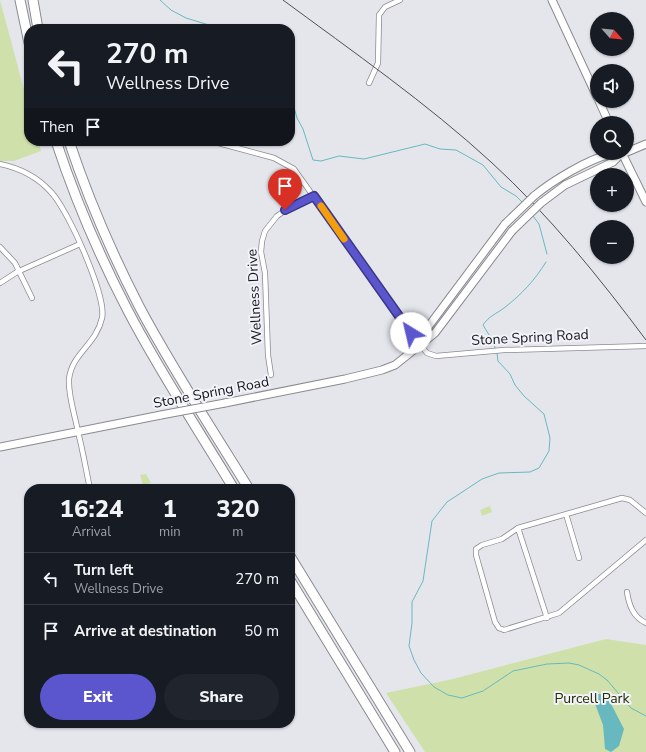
<!DOCTYPE html>
<html lang="en">
<head>
<meta charset="utf-8">
<style>
  body { margin:0; font-family:"Nunito Sans",sans-serif; background:#20242c; color:#f1f3f6; height:100vh; display:flex; flex-direction:column; font-size:15px; white-space:nowrap }
  * { box-sizing:border-box; margin:0 }
  p { font-size:13px; color:#9ea1a6 }
  .icon { flex:none; width:22px; height:22px; fill:none; stroke:currentColor; stroke-width:2; stroke-linecap:round; stroke-linejoin:round }
  .map { position:relative; flex:1; overflow:hidden }
  .details { position:absolute; left:24px; top:484px; width:271px; height:244px; display:flex; flex-direction:column; background:#171b24; border-radius:16px; box-shadow:0 1px 3px #0004 }
  .details>* { flex:none }
  .top-card { position:absolute; left:24px; top:24px; width:271px; height:122px; border-radius:16px; box-shadow:0 1px 3px #0004; background:#171b24; color:#f1f3f6; overflow:hidden }
  .needle { width:26px; rotate:117deg }
  .fabs { position:absolute; left:590px; top:12px; display:grid; gap:8px }
  .fabs a { display:grid; place-items:center; width:44px; height:44px; border-radius:50%; background:#171b24; box-shadow:0 1px 3px #0004; font-size:20px }
  .pin { position:absolute; display:grid; place-items:center; width:34px; height:34px; color:#fff; margin:-41px -17px; border-radius:50% 50% 50% 0; rotate:-45deg; box-shadow:0 0 4px #0007 }
  .pin .icon { rotate:45deg }
  .me { position:absolute; width:44px; margin:-22px; rotate:324deg; stroke-linejoin:round; filter:drop-shadow(0 0 3px #0008) }
  .turn { display:flex; align-items:center; gap:14px; height:84px; padding:0 16px; font-size:18px }
  .turn .icon { width:52px; height:52px; stroke-width:2.5 }
  .turn b { display:block; font-size:28px; line-height:34px }
  .then { display:flex; align-items:center; height:38px; padding:0 16px; background:#0003; gap:8px; font-size:15px }
  .eta { display:flex; justify-content:space-evenly; align-items:center; height:68px; text-align:center }
  .eta b { font-size:24px; font-weight:800; line-height:28px }
  .button { display:flex; gap:8px; margin-top:auto; padding:8px 16px }
  .button a { flex:1; height:46px; border-radius:24px; background:#5b56ce; color:#fff; font-size:16px; font-weight:800; line-height:46px; text-align:center }
  .button a+a { background:#20242c; color:#f1f3f6 }
  ul { padding:0; list-style:none }
  li { display:flex; align-items:center; gap:12px; height:52px; padding:0 16px; border-top:1px solid #363941 }
  li div { flex:1 }
  li b { display:block; font-size:15px }
  li em { font-style:normal }
  .map>svg:first-child { display:block }
</style>
</head>
<body>
<div class="map">
<svg width="646" height="752" viewBox="0 0 646 752">
  <rect width="100%" height="100%" fill="#e4e6ec"/>
  <path fill="#d0e0aa" d="M0 0 29 108V141H38L41 151 14 161H0Z
    M146 474 151 483 143 485 140 475Z
    M490 506 492 512 482 516 480 510Z
    M606 639 646 645V752H425L386 693 453 679Z"/>
  <path fill="#67b9bf" d="M598 694H602L609 700 624 729 619 746 611 752 605 749 603 725 594 701Z"/>
  <g fill="none" stroke-linecap="round" stroke-linejoin="round">
    <path stroke="#67b9bf" stroke-width="1" d="M160 0 171 10 186 18 222 29
      M290 93 297 118 303 129 313 160 321 161 339 156 364 159 425 144 440 149 456 150 483 165 501 187 516 196 522 202
      M533 216 539 224 547 254
      M495 348 494 343 483 325C489 316 496 314 504 308 521 295 535 280 546 262
      M497 353 498 361 510 374 515 385 524 396 544 414 550 438 549 451 539 468 530 472 499 473 482 479 447 502 432 521 423 581 412 602V623L409 646 414 660 421 673 434 687 448 695 462 698 483 691 513 671 547 664 569 663 579 665 599 674 607 680 631 708 646 716"/>
    <g stroke="#8a8b91" stroke-width="6">
      <path id="minor" d="M369 83 378 63 379 15 385 7 400 0
        M211 141 274 158 294 169 411 333 427 353 436 356 504 350 646 346
        M0 164C19 168 37 177 50 191 67 207 107 297 102 318 96 345 72 353 69 379 68 396 75 415 78 432 83 451 86 470 90 489
        M0 247 15 263 32 298
        M0 283 17 272 80 244
        M271 375 268 355 265 273 261 252 262 241 265 231 277 216 290 207 314 197
        M646 513 630 500 622 498 518 528 502 539 482 545 476 549V555L495 622 499 628 504 630 559 613 646 540
        M566 514 579 558
        M518 528 547 618
        M627 592C629 605 633 617 646 623"/>
    </g>
    <g stroke="#8a8b91" stroke-width="9">
      <path id="primary" d="M552 0 597 97
        M599 101 609 123
        M627 152 646 144
        M622 153 646 202
        M534 196C552 181 588 159 611 154 615 154 619 154 623 153
        M541 203 565 185 613 162 622 153
        M421 343 428 327 505 224
        M225 403 345 379 382 370 395 365 435 333 512 231
        M0 447 161 415"/>
    </g>
    <g stroke="#8a8b91" stroke-width="11">
      <path id="motorway" d="M20 0 29 43
        M33 0 38 29
        M56 141C75 199 99 255 127 309 159 371 198 429 234 489
        M69 141C88 198 112 254 140 308 173 370 212 429 249 489
        M290 556 410 752
        M290 580 395 752"/>
    </g>
    <use href="#minor" stroke="#fff" stroke-width="4.5"/>
    <use href="#primary" stroke="#fff" stroke-width="7"/>
    <use href="#motorway" stroke="#fff" stroke-width="9"/>
    <path stroke="#4f5053" stroke-width="1" d="M283 0C352 51 428 104 491 162 549 215 599 277 646 340"/>
    <g stroke="#8a8b91" stroke-width="9" stroke-linecap="butt">
      <path id="primary-bridge" d="M505 224 534 196
        M512 231 541 203
        M161 415 225 403"/>
    </g>
    <use href="#primary-bridge" stroke="#fff" stroke-width="7"/>
  </g>
  <g fill="none" stroke-linecap="round" stroke-linejoin="round">
    <g stroke="#3b3886" stroke-width="10">
      <path id="route" d="M285 210 314 196 411 333"/>
    </g>
    <use href="#route" stroke="#5b56ce" stroke-width="7"/>
    <path stroke="#f59e0b" stroke-width="7" d="M321 206 344 239"/>
  </g>
  <g text-anchor="middle" stroke-width="4" stroke-linejoin="round" paint-order="stroke">
    <g font-size="14" fill="#161719" stroke="#f2f3fa">
      <text transform="translate(254 297) rotate(-93)" y="5">Wellness Drive</text>
      <text transform="translate(530 337) rotate(-3)" y="5">Stone Spring Road</text>
      <text transform="translate(211 392) rotate(-11)" y="5">Stone Spring Road</text>
    </g>
    <g font-size="14" fill="#252e01" stroke="#f2f3fa">
      <text x="592" y="703">Purcell Park</text>
    </g>
  </g>
</svg>
<div class="fabs">
<a><svg class="needle" viewBox="-14 -14 28 28"><path d="M0-13l5 13h-10z" fill="#e53935"/><path d="M0 13l5-13h-10z" fill="#9ea1a6"/></svg></a>
<a><svg class="icon" aria-label="sound" viewBox="0 0 24 24"><path d="M4 9h4l5-4v14l-5-4H4zM17 9q2 3 0 6"/></svg></a>
<a><svg class="icon" aria-label="search" viewBox="0 0 24 24"><circle cx="10" cy="10" r="6"/><path d="M15 15l6 6"/></svg></a>
<a>+</a>
<a>−</a>
</div>
<div class="pin" style="left:285px;top:210px;background:#d93025"><svg class="icon" aria-label="arrive" viewBox="0 0 24 24"><path d="M6 21V4h12l-3 4 3 4H6"/></svg></div>
<svg class="me" style="left:411px;top:333px" viewBox="-20 -20 40 40"><circle r="19" fill="#fff"/><path d="M0-13L10 11 0 6-10 11z" fill="#5b56ce"/></svg>
<div class="top-card">
<div class="turn"><svg class="icon" aria-label="left" viewBox="0 0 24 24"><path d="M17 20v-9H6M10 6l-5 5 5 5"/></svg><div><b>270 m</b>Wellness Drive</div></div>
<div class="then">Then<svg class="icon" aria-label="arrive" viewBox="0 0 24 24"><path d="M6 21V4h12l-3 4 3 4H6"/></svg></div>
</div>
<section class="details">
<div class="eta">
<div><b>16:24</b><p>Arrival</p></div>
<div><b>1</b><p>min</p></div>
<div><b>320</b><p>m</p></div>
</div>
<ul>
<li><svg class="icon" aria-label="left" viewBox="0 0 24 24"><path d="M17 20v-9H6M10 6l-5 5 5 5"/></svg><div><b>Turn left</b><p>Wellness Drive</p></div><em>270 m</em></li>
<li><svg class="icon" aria-label="arrive" viewBox="0 0 24 24"><path d="M6 21V4h12l-3 4 3 4H6"/></svg><div><b>Arrive at destination</b></div><em>50 m</em></li>
</ul>
<div class="button"><a>Exit</a><a>Share</a></div>
</section>
</div>
</body>
</html>
